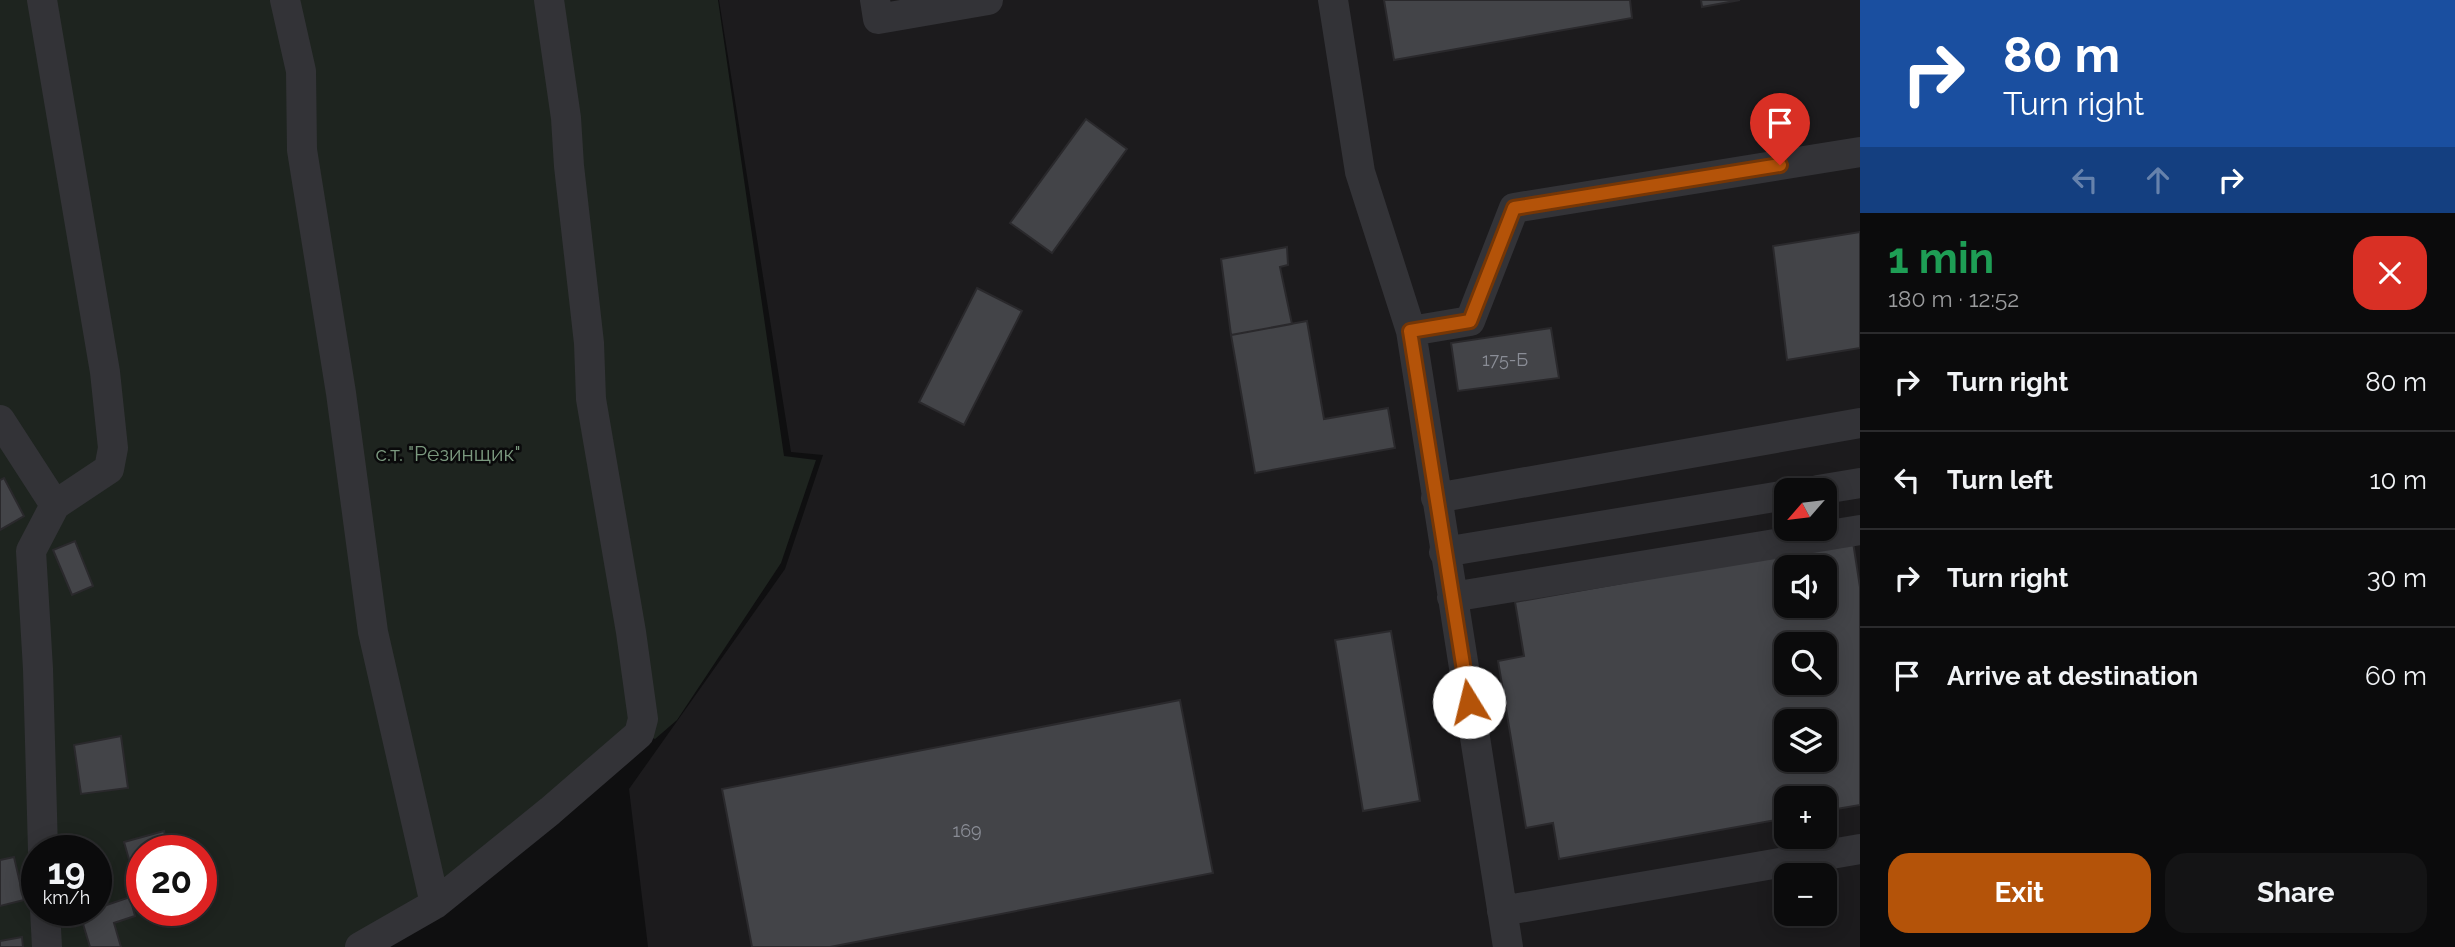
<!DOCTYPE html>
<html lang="en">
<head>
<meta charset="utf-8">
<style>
  body { margin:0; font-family:Raleway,sans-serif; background:#141415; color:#f1f3f6; height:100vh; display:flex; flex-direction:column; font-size:26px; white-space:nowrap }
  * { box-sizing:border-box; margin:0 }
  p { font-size:23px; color:#9a9b9d }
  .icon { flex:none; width:38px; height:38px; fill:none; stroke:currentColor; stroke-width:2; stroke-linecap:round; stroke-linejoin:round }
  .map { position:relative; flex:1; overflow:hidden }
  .sheet { display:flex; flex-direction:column; background:#0b0b0c; width:595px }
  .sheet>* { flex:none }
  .hud { background:#1a4fa0; color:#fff; overflow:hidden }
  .needle { width:46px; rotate:242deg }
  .buttons { position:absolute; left:1774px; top:478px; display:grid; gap:14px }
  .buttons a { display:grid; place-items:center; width:63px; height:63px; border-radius:14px; background:#0b0b0c; box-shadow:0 4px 18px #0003,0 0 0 2px #2b2b2d; font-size:35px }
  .speed { position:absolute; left:21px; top:835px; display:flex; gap:14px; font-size:35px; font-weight:700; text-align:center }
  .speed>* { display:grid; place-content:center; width:91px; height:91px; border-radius:50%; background:#0b0b0c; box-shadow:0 4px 18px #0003,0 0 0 2px #2b2b2d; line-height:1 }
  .speed small { font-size:18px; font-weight:400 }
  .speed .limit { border:10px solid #d22; background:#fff; color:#111 }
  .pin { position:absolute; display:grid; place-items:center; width:60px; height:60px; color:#fff; margin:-72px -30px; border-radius:50% 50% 50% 0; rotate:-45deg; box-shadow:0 0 7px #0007 }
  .pin .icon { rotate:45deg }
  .me { position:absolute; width:77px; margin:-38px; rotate:351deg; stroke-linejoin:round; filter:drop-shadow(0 0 5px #0008) }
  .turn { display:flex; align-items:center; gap:24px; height:147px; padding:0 28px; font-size:32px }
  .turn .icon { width:91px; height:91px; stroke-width:2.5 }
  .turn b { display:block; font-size:49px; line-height:60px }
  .lanes { display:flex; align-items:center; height:66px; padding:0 28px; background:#0003; justify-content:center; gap:35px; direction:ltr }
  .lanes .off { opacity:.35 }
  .round { display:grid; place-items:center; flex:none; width:74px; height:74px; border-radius:21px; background:#141415 }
  .headline { display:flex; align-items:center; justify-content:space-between; height:119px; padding:0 28px }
  h1 { font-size:42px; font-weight:700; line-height:52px; color:#1e9e55 }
  .cta { display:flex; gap:14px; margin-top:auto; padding:14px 28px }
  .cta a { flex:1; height:80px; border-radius:21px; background:#b45309; color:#fff; font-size:28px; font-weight:700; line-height:80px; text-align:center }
  .cta a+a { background:#141415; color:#f1f3f6 }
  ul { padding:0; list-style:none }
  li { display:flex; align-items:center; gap:21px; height:98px; padding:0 28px; border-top:2px solid #2b2b2d }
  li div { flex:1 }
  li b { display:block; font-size:26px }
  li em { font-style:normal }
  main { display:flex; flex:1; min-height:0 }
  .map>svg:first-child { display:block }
</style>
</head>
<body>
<main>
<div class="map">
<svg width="1860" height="947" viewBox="0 0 1860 947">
  <rect width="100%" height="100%" fill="#0f0f10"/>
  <path fill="#1c1b1d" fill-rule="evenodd" d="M719 0H1860V947H648L629 789 785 569 823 455 791 452ZM1787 490H1825V528H1787ZM1787 567H1825V606H1787ZM1787 644H1825V682H1787ZM1787 721H1825V760H1787ZM1787 798H1825V836H1787ZM1787 875H1825V914H1787Z"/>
  <path fill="#1e241f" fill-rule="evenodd" d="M0 0H39L105 465 55 501 0 418Z
    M48 0H718L784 456 816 460 781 563 677 720 655 739 634 730 601 761 352 947H0V426L41 491 116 474ZM37 850H96V910H37ZM142 850H201V910H142Z"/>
  <path fill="#434448" stroke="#2a292c" stroke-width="2" fill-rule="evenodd" d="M1384 0H1630L1632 18 1394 60Z
    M1701 0H1740L1702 7Z
    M1086 119 1127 149 1052 253 1010 223Z
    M1860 232V348L1787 360 1773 246Z
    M1287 247 1288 265 1280 267 1292 324 1231 335 1221 259Z
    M977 288 1022 311 964 425 919 402Z
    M1307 321 1324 419 1388 408 1395 448 1255 473 1231 335Z
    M1551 328 1559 378 1458 391 1451 343Z
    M4 478 24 516 0 530V480Z
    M75 541 93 586 72 595 53 550Z
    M1853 542 1860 587V805L1825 811V798H1787V818L1559 859 1553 823 1526 828 1498 661 1524 656 1515 602ZM1787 567H1825V606H1787ZM1787 644H1825V682H1787ZM1787 721H1825V760H1787Z
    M1391 631 1420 801 1363 811 1335 640Z
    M1180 700 1213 873 830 947H752L722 789Z
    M121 736 128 788 81 794 74 745Z
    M164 831 169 850H142V882L136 884 124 842Z
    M14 857 24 900 0 906V860Z
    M130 897 135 916 114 923 121 947H90L80 914Z
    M22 937 23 947H0V941Z"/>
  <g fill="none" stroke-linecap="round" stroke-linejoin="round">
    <path stroke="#333337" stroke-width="30" d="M42 0 105 372 113 448 109 469 55 505 31 551 38 669 43 850
      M285 0 301 71 302 150 341 393 373 632 435 904
      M875 0 878 19 988 0
      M1333 0 1360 172 1411 331 1508 947
      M1411 331 1470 321 1514 208 1860 152
      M0 420 55 505
      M1818 490 1860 483
      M1436 498 1860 423
      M1444 552 1787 495
      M1452 597 1860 530
      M45 910 47 947
      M1502 911 1860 849
      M360 947 435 904 550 811 639 734 643 719 631 632 591 399 589 343 569 166 566 118 549 0"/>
  </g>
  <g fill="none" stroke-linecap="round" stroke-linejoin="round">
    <g stroke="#753606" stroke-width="18">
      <path id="route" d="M1469 702 1410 331 1470 321 1514 208 1780 165"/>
    </g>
    <use href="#route" stroke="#b45309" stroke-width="12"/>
  </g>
  <g text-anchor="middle" stroke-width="5" stroke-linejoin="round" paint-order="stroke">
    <g font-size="18" fill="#8a8d96">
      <text x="1505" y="366">175-Б</text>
      <text x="967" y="837">169</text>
    </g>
    <g font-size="21" fill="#7b997f" stroke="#0a0a0b">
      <text x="448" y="461">с.т. "Резинщик"</text>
    </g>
  </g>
</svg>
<div class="buttons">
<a><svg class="needle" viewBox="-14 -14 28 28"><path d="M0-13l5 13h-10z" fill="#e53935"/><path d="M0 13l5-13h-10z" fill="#9a9b9d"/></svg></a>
<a><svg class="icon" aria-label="sound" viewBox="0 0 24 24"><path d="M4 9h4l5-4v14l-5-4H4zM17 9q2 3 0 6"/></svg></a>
<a><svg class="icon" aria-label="search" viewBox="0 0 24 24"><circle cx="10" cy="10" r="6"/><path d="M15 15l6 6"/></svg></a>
<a><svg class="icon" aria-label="layers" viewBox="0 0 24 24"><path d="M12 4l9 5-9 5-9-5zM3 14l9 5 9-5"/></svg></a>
<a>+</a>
<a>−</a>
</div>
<div class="speed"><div>19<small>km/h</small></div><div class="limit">20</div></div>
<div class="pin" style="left:1780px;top:165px;background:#d93025"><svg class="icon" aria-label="arrive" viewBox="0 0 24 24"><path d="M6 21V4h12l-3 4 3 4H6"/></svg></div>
<svg class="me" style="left:1469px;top:702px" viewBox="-20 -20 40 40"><circle r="19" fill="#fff"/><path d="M0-13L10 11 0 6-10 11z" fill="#b45309"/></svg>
</div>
<section class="sheet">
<div class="hud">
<div class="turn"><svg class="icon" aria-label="right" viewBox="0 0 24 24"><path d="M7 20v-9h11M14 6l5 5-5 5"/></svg><div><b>80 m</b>Turn right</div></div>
<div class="lanes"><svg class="icon off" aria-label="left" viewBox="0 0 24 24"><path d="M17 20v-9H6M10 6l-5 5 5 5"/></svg><svg class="icon off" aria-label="ahead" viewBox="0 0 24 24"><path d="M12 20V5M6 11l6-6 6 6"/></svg><svg class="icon" aria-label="right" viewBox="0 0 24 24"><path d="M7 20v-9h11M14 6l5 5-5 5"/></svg></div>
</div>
<div class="headline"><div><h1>1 min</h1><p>180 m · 12:52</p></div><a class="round" style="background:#d93025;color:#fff"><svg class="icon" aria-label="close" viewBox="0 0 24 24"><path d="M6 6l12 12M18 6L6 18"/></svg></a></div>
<ul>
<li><svg class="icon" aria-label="right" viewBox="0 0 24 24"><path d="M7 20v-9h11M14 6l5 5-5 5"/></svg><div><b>Turn right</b></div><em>80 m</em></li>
<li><svg class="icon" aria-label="left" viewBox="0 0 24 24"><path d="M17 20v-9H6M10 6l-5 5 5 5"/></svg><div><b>Turn left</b></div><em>10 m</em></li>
<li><svg class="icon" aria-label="right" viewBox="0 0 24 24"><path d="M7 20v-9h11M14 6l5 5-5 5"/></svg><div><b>Turn right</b></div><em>30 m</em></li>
<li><svg class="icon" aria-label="arrive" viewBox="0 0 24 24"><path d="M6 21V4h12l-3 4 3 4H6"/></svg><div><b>Arrive at destination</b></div><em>60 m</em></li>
</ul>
<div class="cta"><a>Exit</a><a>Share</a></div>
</section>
</main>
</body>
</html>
